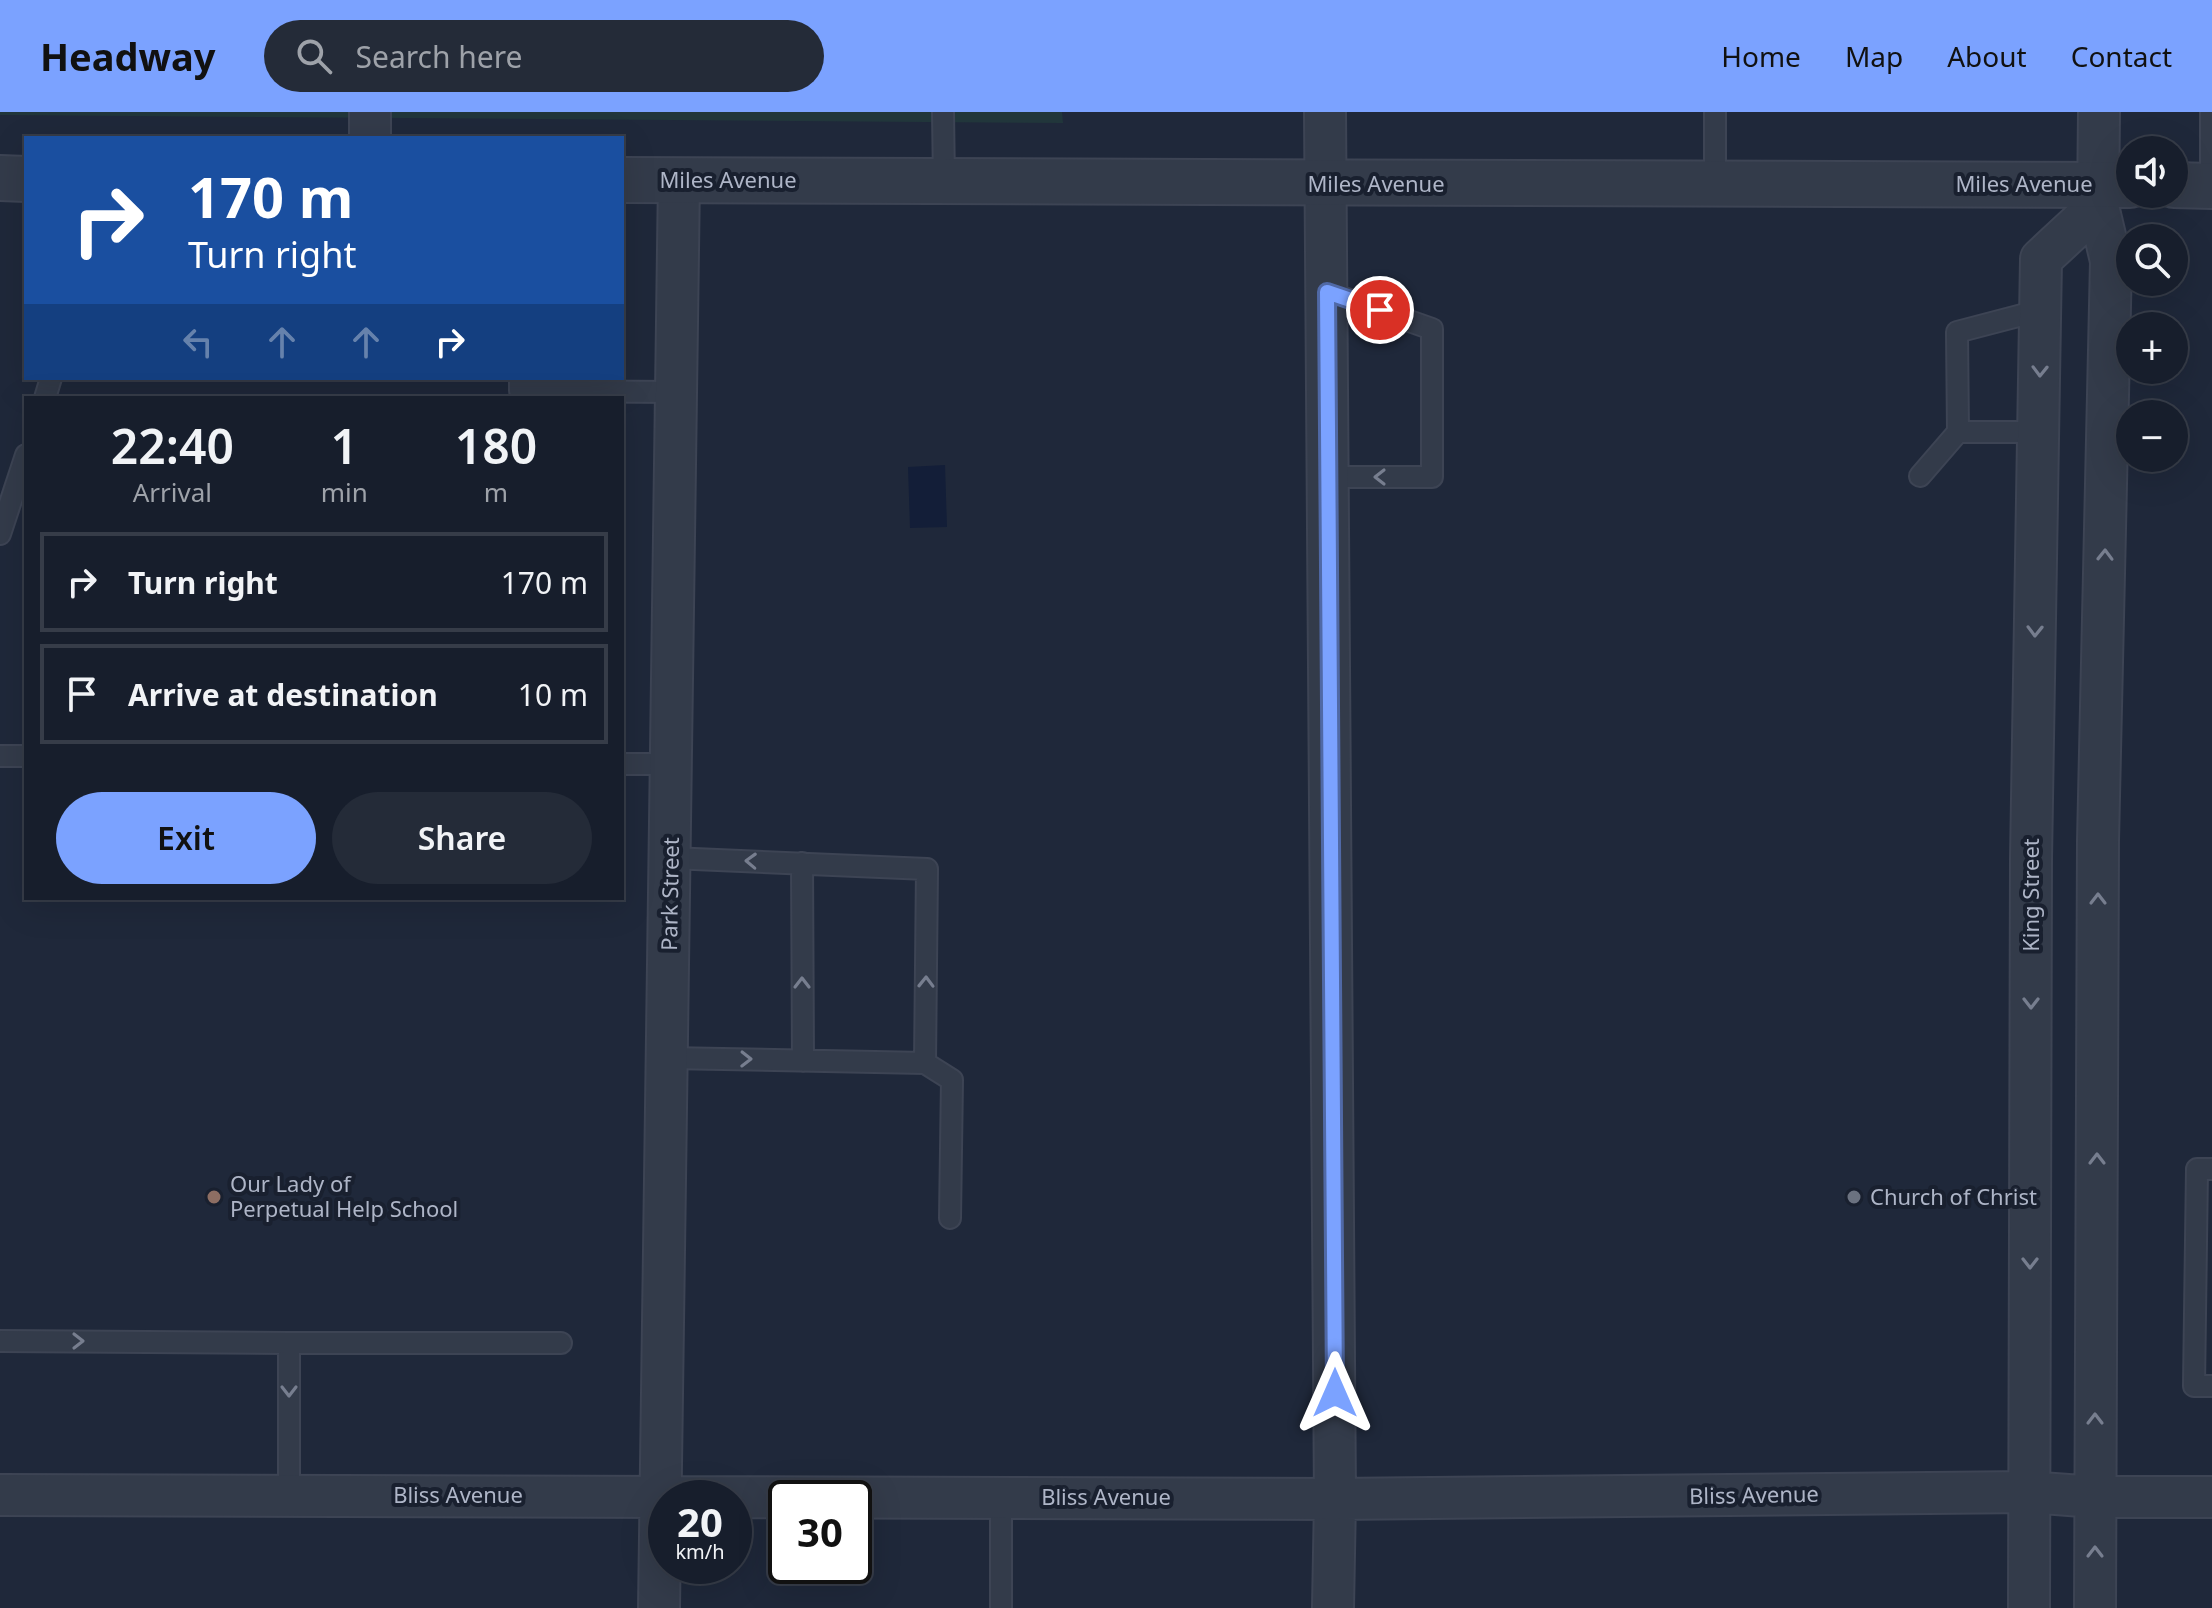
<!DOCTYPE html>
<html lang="en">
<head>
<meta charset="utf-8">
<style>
  body { margin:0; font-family:"Noto Sans",sans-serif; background:#242b38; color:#f1f3f6; height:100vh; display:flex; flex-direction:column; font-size:30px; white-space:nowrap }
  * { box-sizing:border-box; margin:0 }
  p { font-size:26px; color:#9ea2a9 }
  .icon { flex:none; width:44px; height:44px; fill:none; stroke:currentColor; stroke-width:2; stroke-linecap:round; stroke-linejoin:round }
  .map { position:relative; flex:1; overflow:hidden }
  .side { position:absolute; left:24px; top:284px; width:600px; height:504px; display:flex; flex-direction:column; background:#171e2c; border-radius:0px; box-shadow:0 8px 32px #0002,0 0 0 2px #363c48 }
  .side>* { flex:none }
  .guide { position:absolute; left:24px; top:24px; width:600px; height:244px; border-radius:0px; box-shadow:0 8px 32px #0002,0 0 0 2px #363c48; background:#1a4fa0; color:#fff; overflow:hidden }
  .buttons { position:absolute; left:2116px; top:24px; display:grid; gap:16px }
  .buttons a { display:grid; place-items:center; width:72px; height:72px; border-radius:50%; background:#171e2c; box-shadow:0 8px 32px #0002,0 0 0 2px #363c48; font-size:40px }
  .speed { position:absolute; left:648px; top:1368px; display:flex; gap:16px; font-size:40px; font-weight:700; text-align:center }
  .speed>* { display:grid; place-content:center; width:104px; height:104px; border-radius:50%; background:#171e2c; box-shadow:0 8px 32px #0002,0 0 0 2px #363c48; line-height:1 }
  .speed small { font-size:20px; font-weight:400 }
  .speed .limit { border:4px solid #111; border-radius:12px; background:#fff; color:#111 }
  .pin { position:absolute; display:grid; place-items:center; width:68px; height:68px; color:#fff; margin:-34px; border:4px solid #fff; border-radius:50%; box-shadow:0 2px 8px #0007 }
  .me { position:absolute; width:88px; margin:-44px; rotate:0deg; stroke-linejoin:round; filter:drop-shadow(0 0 6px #0008) }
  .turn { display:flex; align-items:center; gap:28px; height:168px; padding:0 32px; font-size:36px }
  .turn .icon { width:104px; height:104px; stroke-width:2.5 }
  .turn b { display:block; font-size:56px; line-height:68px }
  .lanes { display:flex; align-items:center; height:76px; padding:0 32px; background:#0003; justify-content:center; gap:40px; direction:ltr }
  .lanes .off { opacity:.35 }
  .eta { display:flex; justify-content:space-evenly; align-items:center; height:136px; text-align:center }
  .eta b { font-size:48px; font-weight:600; line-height:56px }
  .primary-button { display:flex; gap:16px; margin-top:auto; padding:16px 32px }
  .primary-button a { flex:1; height:92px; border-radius:48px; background:#7ba2ff; color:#111; font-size:32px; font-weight:600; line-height:92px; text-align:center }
  .primary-button a+a { background:#242b38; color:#f1f3f6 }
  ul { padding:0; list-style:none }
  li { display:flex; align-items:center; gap:24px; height:100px; margin:0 16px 12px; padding:0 16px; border:4px solid #363c48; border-radius:0px }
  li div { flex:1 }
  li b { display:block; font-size:30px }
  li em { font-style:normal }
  header { display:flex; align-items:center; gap:48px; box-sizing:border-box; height:112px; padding:0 40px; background:#7ba2ff; color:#111 }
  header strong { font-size:38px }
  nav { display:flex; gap:44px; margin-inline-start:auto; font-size:28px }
  .search { width:560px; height:72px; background:#242b38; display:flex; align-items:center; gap:20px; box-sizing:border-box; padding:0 28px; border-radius:44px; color:#9ea2a9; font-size:30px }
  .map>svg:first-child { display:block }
</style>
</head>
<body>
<header>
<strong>Headway</strong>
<div class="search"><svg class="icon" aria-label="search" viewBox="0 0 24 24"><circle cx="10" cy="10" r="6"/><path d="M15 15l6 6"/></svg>Search here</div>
<nav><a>Home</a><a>Map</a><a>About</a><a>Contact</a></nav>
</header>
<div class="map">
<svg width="2212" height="1496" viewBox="0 0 2212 1496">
  <rect width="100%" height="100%" fill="#1f283a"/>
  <path fill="#21363b" d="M0 0H1062L1063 11 0 3Z"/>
  <path fill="#131e38" d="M945 353 947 415 910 416 908 355Z"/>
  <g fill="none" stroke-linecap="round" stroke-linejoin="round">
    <g stroke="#3d4454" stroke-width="24">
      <path id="service" d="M943 0 944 69
        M2211 0V74
        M1715 71V0
        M1327 180 1432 217V365H1328
        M520 266V279L677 280
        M45 286 51 266
        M1958 320H2039
        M1920 364 1958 320 1957 220 2041 198
        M0 422 26 343
        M0 644H26
        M622 652H672
        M802 751 803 949
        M668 946 925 951 927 757 671 746
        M925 951 952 968 950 1106
        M2212 1057H2197L2194 1274H2212
        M0 1229 289 1231V1383
        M289 1231H561
        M1001 1385V1496"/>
    </g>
    <g stroke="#3d4454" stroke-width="44">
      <path id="minor" d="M1325 0 1335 1387 1333 1496
        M370 26V0
        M0 1383 1335 1387 2029 1380 2095 1385H2212
        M659 1496 679 67
        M2029 1496 2031 747 2041 147 2098 94
        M2095 1496 2098 729 2111 149 2098 94 2099 0"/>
    </g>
    <g stroke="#3d4454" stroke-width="48">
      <path id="tertiary" d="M0 66 26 67
        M622 68 2130 73
        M2174 73 2212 74"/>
    </g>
    <use href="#service" stroke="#333b4a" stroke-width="20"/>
    <use href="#minor" stroke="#333b4a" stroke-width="40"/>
    <use href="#tertiary" stroke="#333b4a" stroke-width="44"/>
  </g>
  <defs><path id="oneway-chevron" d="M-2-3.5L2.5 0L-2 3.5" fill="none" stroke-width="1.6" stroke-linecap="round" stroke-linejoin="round" transform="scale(2)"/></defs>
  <g stroke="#777e8f">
    <use href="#oneway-chevron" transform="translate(2040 259) rotate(91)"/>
    <use href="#oneway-chevron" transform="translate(1380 365) rotate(-180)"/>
    <use href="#oneway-chevron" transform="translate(2105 443) rotate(-89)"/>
    <use href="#oneway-chevron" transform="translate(2035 519) rotate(91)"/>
    <use href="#oneway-chevron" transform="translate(751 749) rotate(-178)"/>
    <use href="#oneway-chevron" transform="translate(2098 787) rotate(-90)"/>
    <use href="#oneway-chevron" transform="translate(926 870) rotate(-89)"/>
    <use href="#oneway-chevron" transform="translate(802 871) rotate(-90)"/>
    <use href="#oneway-chevron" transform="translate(2031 891) rotate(90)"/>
    <use href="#oneway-chevron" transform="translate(746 947) rotate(1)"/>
    <use href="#oneway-chevron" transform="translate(2097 1047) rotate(-90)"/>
    <use href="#oneway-chevron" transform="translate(2030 1151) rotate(90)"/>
    <use href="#oneway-chevron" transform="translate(78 1229)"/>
    <use href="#oneway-chevron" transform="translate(289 1279) rotate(90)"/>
    <use href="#oneway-chevron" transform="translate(2095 1307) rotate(-90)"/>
    <use href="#oneway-chevron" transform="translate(2095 1440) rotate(-90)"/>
  </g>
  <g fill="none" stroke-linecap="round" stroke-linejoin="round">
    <g stroke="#5069a6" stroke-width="20">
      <path id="route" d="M1335 1281 1327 180 1380 198"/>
    </g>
    <use href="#route" stroke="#7ba2ff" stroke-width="14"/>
  </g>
  <circle fill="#8d6e63" stroke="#19202f" stroke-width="3" cx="214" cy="1085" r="8"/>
  <circle fill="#6b7280" stroke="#19202f" stroke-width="3" cx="1854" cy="1085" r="8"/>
  <g text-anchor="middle" stroke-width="8" stroke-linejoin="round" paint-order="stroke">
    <g font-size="22" fill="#aeb5c7" stroke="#19202f">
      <text x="728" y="76">Miles Avenue</text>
      <text x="1376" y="80">Miles Avenue</text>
      <text x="2024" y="80">Miles Avenue</text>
      <text transform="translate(670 782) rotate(-89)" y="8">Park Street</text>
      <text transform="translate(2031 783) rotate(-90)" y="8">King Street</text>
      <text x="458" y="1391">Bliss Avenue</text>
      <text transform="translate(1754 1383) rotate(-1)" y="8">Bliss Avenue</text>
      <text x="1106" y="1393">Bliss Avenue</text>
    </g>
    <g font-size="22" fill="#aeb5c7" stroke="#19202f" text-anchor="start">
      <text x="230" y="1080">Our Lady of<tspan x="230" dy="25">Perpetual Help School</tspan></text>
      <text x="1870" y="1093">Church of Christ</text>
    </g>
  </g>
</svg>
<div class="buttons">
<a><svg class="icon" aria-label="sound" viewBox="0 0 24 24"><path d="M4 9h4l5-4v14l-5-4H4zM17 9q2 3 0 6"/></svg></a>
<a><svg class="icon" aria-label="search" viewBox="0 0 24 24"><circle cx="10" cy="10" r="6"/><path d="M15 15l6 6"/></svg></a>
<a>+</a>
<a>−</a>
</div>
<div class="speed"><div>20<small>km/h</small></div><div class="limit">30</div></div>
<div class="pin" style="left:1380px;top:198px;background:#d93025"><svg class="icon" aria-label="arrive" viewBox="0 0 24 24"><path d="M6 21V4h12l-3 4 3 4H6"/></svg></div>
<svg class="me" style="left:1335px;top:1281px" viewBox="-20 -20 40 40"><path d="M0-17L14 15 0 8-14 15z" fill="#7ba2ff" stroke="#fff" stroke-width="4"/></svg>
<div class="guide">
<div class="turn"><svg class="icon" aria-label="right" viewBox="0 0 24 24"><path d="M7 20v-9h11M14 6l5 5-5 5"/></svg><div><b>170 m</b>Turn right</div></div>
<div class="lanes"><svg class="icon off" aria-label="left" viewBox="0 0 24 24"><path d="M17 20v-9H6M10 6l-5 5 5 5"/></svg><svg class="icon off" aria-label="ahead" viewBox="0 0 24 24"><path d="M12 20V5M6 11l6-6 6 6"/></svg><svg class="icon off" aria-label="ahead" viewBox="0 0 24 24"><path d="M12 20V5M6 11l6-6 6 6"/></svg><svg class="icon" aria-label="right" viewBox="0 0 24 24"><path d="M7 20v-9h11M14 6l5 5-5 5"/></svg></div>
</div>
<section class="side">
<div class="eta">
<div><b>22:40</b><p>Arrival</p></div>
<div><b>1</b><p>min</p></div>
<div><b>180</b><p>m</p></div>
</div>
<ul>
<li><svg class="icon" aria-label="right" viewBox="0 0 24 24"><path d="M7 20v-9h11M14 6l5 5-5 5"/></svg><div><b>Turn right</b></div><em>170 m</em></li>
<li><svg class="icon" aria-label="arrive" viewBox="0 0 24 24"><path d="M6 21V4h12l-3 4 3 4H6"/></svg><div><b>Arrive at destination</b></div><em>10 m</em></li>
</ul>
<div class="primary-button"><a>Exit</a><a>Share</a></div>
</section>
</div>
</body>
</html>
